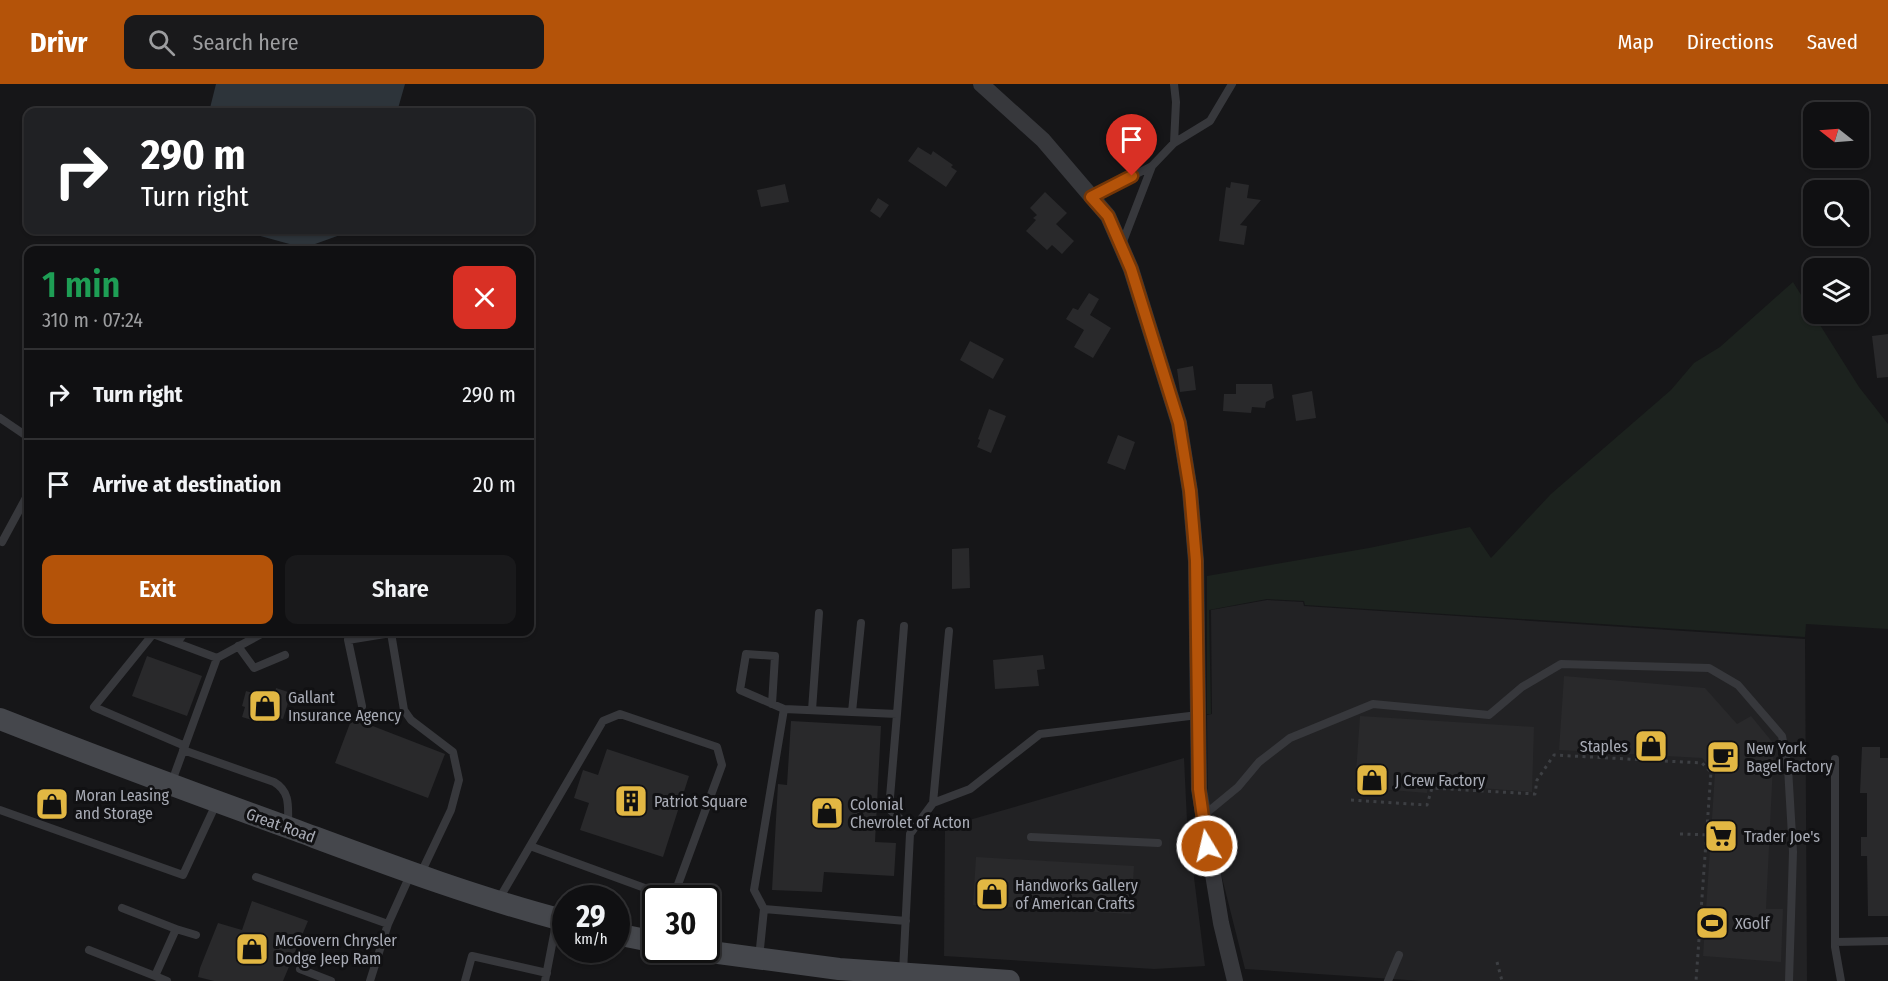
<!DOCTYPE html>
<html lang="en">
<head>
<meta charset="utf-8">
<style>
  body { margin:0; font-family:"Fira Sans Condensed",sans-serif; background:#19191b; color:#f1f3f6; height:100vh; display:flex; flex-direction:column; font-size:22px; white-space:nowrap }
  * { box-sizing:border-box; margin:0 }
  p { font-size:20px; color:#9c9d9f }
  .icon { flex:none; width:33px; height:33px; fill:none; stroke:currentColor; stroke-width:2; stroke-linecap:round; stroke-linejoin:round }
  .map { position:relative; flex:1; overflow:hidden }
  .panel { position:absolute; left:24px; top:162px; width:510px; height:390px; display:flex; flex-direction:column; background:#101012; border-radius:12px; box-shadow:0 2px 4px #0004,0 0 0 2px #303032 }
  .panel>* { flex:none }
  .hud { position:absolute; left:24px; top:24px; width:510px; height:126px; border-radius:12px; box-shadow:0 2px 4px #0004,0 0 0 2px #303032; background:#202124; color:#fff; overflow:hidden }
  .needle { width:39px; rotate:287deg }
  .fabs { position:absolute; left:1803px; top:18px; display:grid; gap:12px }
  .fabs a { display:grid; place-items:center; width:66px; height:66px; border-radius:12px; background:#101012; box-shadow:0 2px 4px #0004,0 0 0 2px #303032; font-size:30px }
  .speed { position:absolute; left:552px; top:801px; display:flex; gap:12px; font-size:30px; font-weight:700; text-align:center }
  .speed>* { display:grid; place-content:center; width:78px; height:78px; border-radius:50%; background:#101012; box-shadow:0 2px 4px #0004,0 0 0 2px #303032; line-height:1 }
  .speed small { font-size:15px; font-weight:400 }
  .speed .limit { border:3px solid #111; border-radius:9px; background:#fff; color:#111 }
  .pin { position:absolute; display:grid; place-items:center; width:51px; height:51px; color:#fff; margin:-62px -26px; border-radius:50% 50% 50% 0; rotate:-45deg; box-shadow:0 0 6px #0007 }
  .pin .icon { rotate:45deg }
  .me { position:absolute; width:66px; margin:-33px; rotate:351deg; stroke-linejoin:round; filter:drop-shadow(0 0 4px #0008) }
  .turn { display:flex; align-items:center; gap:21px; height:126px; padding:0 18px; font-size:27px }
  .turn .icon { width:78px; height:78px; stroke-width:2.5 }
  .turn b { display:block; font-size:42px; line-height:51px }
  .round { display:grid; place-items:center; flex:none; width:63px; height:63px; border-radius:12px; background:#19191b }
  .summary { display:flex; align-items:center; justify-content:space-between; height:102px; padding:0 18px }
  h1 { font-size:36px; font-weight:600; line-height:45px; color:#1e9e55 }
  .cta { display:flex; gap:12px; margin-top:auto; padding:12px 18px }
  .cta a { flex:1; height:69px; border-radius:12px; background:#b45309; color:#fff; font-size:24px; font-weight:600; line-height:69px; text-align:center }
  .cta a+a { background:#19191b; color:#f1f3f6 }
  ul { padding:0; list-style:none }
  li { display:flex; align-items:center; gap:18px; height:90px; padding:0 18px; border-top:2px solid #303032 }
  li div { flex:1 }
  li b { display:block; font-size:22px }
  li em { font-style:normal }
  header { display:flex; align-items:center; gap:36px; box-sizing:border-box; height:84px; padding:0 30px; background:#b45309; color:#fff }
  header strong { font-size:28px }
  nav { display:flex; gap:33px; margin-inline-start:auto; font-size:21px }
  .search { width:420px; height:54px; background:#19191b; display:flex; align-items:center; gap:15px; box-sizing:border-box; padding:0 21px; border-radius:12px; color:#9c9d9f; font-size:22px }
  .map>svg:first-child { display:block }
</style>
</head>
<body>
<header>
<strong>Drivr</strong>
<div class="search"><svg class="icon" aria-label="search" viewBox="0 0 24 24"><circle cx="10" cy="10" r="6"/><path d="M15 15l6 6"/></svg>Search here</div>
<nav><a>Map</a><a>Directions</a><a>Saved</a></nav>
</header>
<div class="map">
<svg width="1888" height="897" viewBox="0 0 1888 897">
  <rect width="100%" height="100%" fill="#161618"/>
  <path fill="#222224" d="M1267 516 1303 518 1304 522 1805 555 1807 897H1422L1245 885 1208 738 1207 631 1212 630 1211 526Z
    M1184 674 1187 737 1205 882 1154 885 944 872 945 743Z"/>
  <path fill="#1c221e" d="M1793 198 1859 303 1888 340V545L1806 540 1805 553 1305 521 1304 517 1267 515 1209 526 1211 630H1207V492L1369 464 1470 443 1491 474 1551 410 1671 306 1694 279 1720 263Z"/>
  <path fill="#2d343a" d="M216 0H405L397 28H209Z
    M239 146H354L304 164Z"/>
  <path fill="#29292b" d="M918 63 931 71 933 67 953 81 951 83 957 87 946 103 908 77Z
    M1231 98 1249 101 1247 114 1261 116 1240 141 1247 142 1244 161 1219 157 1226 103 1230 104Z
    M785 100 789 118 761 123 757 106Z
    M1045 108 1067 129 1056 140 1074 157 1062 170 1052 161 1047 166 1026 147 1036 136 1033 134 1037 131 1030 124Z
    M878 114 889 121 880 134 870 127Z
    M1089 209 1099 215 1090 231 1111 244 1093 274 1074 263 1084 246 1066 235 1073 224 1078 226Z
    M1888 250V293L1877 294 1872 252Z
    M970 257 1004 275 993 295 960 276Z
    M1193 282 1196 306 1180 308 1177 285Z
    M1236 300H1272L1274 314 1266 318 1265 324 1252 323 1251 329 1223 327 1224 310H1236Z
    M1312 307 1316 334 1296 337 1292 311Z
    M989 325 1006 332 991 369 977 363 980 356 978 355Z
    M1118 351 1135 358 1125 386 1107 379Z
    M969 464 970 504 952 505V465Z
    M1043 571 1045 585 1037 586 1039 602 995 605 993 576Z
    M147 572 202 592 187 632 132 612Z
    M1564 592 1705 604 1737 640 1751 632 1774 660 1766 825H1783L1781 878 1703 872 1715 688 1702 674 1559 666Z
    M276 604 291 609 283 635 265 630 262 639 242 633 245 623 242 622 246 607 263 612 265 606 275 609Z
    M1360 632 1534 643 1532 708 1428 700 1427 709 1355 703Z
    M352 634 445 670 428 714 335 679Z
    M791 637 881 642 875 758 896 759 894 792 824 788 822 808 772 806 778 700 787 701Z
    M1862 663H1880V674H1888V832H1868L1867 772H1861V753H1867V709H1860Z
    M607 665 689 692 663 773 580 746 589 719 574 714 583 686 598 691Z
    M976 773 1134 782 1131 830 973 821Z
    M252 817 308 837 283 897H214L198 893 200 884 218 839 242 846Z"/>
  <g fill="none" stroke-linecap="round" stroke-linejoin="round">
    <path stroke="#3d3f43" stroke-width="3" stroke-dasharray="3 4.5" stroke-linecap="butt" d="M1351 716 1427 721 1432 704 1535 710 1537 696 1554 671 1702 679 1711 688 1696 897
      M1680 750 1711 751
      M1497 878 1502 897"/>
    <path stroke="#37383c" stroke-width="8" d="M1174 59 1176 18 1174 0
      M1092 113 1152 82 1174 59 1210 37 1232 0
      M1122 160 1152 82
      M0 334 28 353
      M2 458 28 410
      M177 559 185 548
      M238 562 254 584 285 571
      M217 574 265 548
      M772 620 775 572 746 570 740 606 784 625
      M362 622 348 556 391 549 404 626 411 636 453 668 459 696 451 726 421 789
      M812 626 819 529
      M852 628 861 539
      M897 630 904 542
      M183 666 274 698C291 708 288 723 288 742
      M1835 675V863L1841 897
      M171 700 217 574 153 550 94 623 185 662
      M933 719 949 547
      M0 726 183 791 217 718
      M1204 731 1238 703 1259 678 1290 654 1373 620 1489 631 1522 603 1561 580 1709 584 1738 601 1782 652 1788 684 1793 768 1789 897
      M1031 753 1158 759
      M530 762 672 814
      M256 793 388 840
      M499 815 603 637 620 630 717 663 722 681 673 814
      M122 824 176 845 155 892 167 897
      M764 825 754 806 784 625 897 630 889 725 913 746
      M176 845 196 851
      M1835 858 1888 857
      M89 866 155 892
      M759 874 764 825 906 837
      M300 885 331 897
      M903 888 910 750 933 719 970 705 1040 650 1198 631
      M370 897 388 840 411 789
      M465 897 472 872 547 889
      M545 897 557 835
      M1388 897 1399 871"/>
    <path stroke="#37383c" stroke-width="16" d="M981 0 1043 56 1108 132 1131 185 1179 339 1190 407 1196 477 1199 705 1221 839 1235 897"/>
    <path stroke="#45474c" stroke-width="22" d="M0 635C99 674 198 711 298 747 387 780 474 813 566 837
      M616 850 656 858
      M696 866 839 885 1009 897"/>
  </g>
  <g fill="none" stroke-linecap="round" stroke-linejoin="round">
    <g stroke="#753606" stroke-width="15">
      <path id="route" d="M1132 92 1091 113 1108 132 1131 185 1179 339 1190 407 1196 477 1199 705 1207 762"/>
    </g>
    <use href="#route" stroke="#b45309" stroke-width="10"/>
  </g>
  <defs>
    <g id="shop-square" transform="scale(1.725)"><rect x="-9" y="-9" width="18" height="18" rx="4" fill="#e2b743" stroke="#111113"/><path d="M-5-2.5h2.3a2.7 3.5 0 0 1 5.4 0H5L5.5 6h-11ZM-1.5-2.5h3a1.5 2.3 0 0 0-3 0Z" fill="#111"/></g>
    <g id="cafe-square" transform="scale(1.725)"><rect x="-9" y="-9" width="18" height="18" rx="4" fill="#e2b743" stroke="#111113"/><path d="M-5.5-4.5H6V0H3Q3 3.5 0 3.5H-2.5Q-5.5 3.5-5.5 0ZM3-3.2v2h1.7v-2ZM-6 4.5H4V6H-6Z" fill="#111"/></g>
    <g id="building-square" transform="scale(1.725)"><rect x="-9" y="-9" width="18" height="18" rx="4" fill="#e2b743" stroke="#111113"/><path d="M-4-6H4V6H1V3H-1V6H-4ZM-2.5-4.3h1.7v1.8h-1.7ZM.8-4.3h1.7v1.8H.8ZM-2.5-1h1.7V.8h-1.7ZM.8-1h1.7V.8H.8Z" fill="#111"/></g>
    <g id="supermarket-square" transform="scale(1.725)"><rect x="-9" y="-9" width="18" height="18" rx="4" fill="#e2b743" stroke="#111113"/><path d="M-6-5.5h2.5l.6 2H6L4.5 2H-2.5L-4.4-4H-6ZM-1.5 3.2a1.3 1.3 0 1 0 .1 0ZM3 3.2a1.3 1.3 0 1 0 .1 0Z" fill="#111"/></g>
    <g id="stadium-square" transform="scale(1.725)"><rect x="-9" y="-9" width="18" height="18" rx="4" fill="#e2b743" stroke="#111113"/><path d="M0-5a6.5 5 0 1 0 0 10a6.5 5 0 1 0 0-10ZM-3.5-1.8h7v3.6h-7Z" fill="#111"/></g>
  </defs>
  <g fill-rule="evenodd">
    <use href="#shop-square" x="265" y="622"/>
    <use href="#shop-square" x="1651" y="662"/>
    <use href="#cafe-square" x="1723" y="673"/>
    <use href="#shop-square" x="1372" y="696"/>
    <use href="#building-square" x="631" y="717"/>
    <use href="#shop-square" x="52" y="720"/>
    <use href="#shop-square" x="827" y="729"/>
    <use href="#supermarket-square" x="1721" y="752"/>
    <use href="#shop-square" x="992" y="810"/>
    <use href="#stadium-square" x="1712" y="839"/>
    <use href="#shop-square" x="252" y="865"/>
  </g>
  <g text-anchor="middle" stroke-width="6" stroke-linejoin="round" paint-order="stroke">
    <g font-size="16" fill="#a9acb6" stroke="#111113" text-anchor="start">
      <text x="288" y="619">Gallant<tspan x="288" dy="18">Insurance Agency</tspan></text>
      <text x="1628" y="668" text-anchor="end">Staples</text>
      <text x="1746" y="670">New York<tspan x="1746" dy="18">Bagel Factory</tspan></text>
      <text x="1395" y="702">J Crew Factory</text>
      <text x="75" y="717">Moran Leasing<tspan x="75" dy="18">and Storage</tspan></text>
      <text x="654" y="723">Patriot Square</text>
      <text x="850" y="726">Colonial<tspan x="850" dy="18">Chevrolet of Acton</tspan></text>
      <text x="1744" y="758">Trader Joe's</text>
      <text x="1015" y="807">Handworks Gallery<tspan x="1015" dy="18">of American Crafts</tspan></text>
      <text x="1735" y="845">XGolf</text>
      <text x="275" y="862">McGovern Chrysler<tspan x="275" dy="18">Dodge Jeep Ram</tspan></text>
    </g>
    <g font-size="16" fill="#a9acb6" stroke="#111113">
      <text transform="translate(281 741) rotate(20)" y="6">Great Road</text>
    </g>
  </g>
</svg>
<div class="fabs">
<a><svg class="needle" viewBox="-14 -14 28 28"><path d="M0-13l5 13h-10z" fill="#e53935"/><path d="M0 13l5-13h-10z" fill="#9c9d9f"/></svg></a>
<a><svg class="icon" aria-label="search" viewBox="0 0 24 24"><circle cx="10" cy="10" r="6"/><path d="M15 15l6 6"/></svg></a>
<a><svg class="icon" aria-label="layers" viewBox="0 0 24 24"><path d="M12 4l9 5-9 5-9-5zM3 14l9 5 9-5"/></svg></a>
</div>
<div class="speed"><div>29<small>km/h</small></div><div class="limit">30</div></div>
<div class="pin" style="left:1132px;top:92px;background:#d93025"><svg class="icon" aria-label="arrive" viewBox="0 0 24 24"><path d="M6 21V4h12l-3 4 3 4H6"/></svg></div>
<svg class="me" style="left:1207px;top:762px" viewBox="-20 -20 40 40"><circle r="17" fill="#b45309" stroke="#fff" stroke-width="3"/><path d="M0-11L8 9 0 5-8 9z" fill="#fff"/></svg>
<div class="hud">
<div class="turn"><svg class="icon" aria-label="right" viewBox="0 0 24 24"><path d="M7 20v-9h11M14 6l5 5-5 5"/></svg><div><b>290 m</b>Turn right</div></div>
</div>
<section class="panel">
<div class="summary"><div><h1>1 min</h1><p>310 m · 07:24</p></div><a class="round" style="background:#d93025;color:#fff"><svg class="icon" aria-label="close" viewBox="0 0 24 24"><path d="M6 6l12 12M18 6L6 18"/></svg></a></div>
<ul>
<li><svg class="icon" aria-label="right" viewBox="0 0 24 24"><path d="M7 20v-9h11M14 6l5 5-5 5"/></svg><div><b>Turn right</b></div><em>290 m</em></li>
<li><svg class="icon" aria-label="arrive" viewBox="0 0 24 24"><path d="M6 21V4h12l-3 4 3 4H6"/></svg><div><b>Arrive at destination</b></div><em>20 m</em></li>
</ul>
<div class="cta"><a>Exit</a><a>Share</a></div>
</section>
</div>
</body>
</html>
